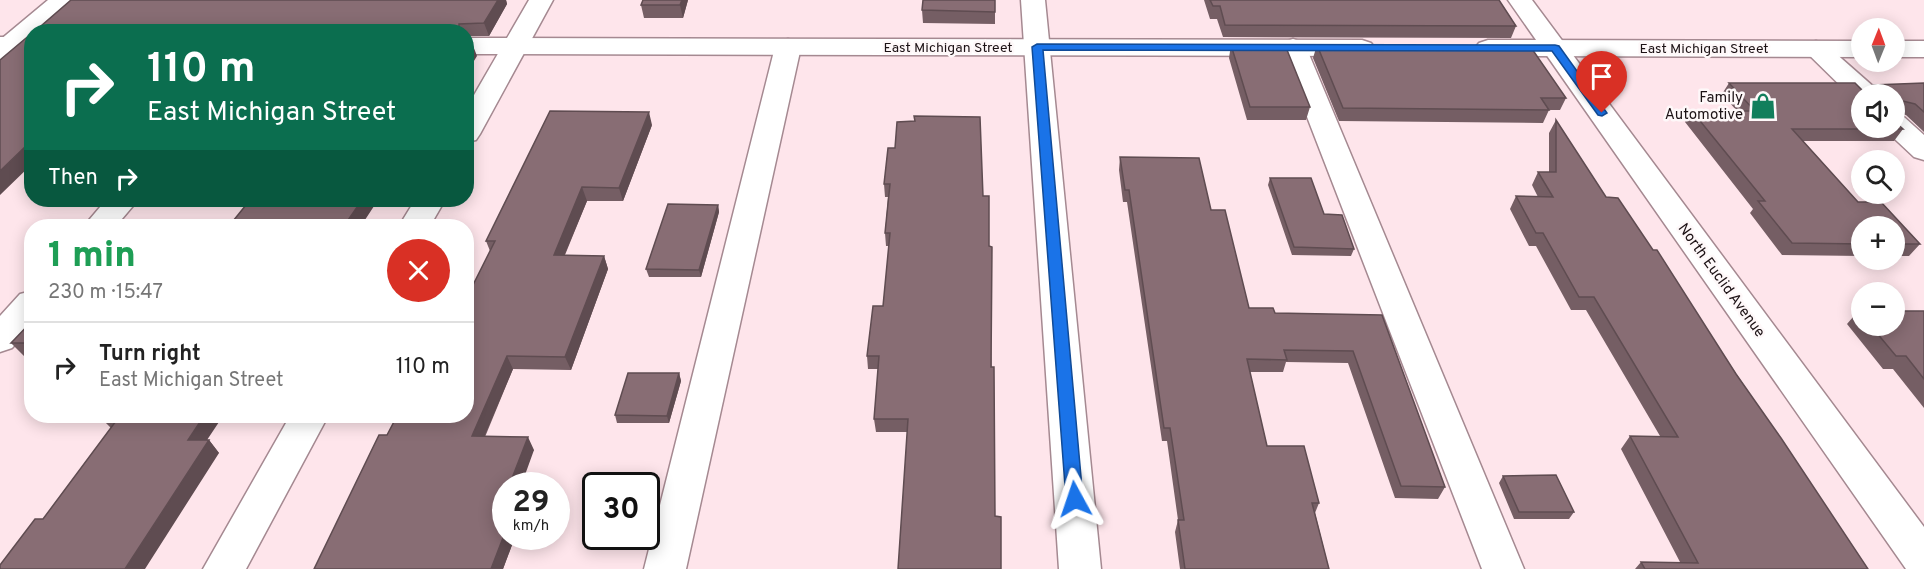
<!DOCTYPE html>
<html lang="en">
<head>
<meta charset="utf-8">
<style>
  body { margin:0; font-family:Overpass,sans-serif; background:#f6f6f6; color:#222; height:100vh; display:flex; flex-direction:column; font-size:22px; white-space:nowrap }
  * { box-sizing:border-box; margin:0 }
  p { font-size:20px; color:#767676 }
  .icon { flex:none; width:33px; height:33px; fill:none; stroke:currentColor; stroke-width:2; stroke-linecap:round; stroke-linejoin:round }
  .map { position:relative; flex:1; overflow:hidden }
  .side { position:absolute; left:24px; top:219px; width:450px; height:204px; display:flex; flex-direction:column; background:#fff; border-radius:24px; box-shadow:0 3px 15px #0003 }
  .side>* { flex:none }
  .guide { position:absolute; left:24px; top:24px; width:450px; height:183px; border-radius:24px; box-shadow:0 3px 15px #0003; background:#0b6e4f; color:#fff; overflow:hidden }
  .needle { width:39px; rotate:1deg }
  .controls { position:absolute; left:1851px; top:18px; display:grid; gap:12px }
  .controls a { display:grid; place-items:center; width:54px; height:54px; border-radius:50%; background:#fff; box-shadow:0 3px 15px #0003; font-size:30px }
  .speed { position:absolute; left:492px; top:472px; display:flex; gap:12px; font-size:30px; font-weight:700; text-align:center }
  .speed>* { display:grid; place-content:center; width:78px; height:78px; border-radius:50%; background:#fff; box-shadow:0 3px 15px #0003; line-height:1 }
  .speed small { font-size:15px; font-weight:400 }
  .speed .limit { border:3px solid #111; border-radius:9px; background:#fff; color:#111 }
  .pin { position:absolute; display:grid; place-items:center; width:51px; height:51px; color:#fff; margin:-62px -26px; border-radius:50% 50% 50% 0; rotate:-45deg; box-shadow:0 0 6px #0007 }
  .pin .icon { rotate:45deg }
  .me { position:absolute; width:66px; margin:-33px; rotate:355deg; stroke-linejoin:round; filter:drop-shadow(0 0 4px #0008) }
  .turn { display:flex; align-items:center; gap:21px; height:126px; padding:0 24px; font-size:27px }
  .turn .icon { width:78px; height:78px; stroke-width:2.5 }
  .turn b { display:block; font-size:42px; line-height:51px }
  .then { display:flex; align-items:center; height:57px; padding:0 24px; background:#0003; gap:12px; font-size:22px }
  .round { display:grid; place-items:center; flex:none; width:63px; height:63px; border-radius:32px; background:#f6f6f6 }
  .headline { display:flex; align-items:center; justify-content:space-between; height:102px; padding:0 24px }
  h1 { font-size:36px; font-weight:800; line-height:45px; color:#1e9e55 }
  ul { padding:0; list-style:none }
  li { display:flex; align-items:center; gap:18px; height:90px; padding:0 24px; border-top:2px solid #e0e0e0 }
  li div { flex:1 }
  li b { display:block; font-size:22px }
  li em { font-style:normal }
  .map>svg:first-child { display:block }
</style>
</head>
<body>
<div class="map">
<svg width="1924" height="569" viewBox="0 0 1924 569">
  <rect width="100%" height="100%" fill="#fee5eb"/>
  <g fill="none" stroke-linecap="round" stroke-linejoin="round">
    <g stroke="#a58991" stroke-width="3">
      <path id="minor" d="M48 0H75L41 32H32V39L9 58 0 61V40Z
        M529 0H553L480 134 476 140 466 142V109Z
        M1021 0H1045L1101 569H1059Z
        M1508 0H1532L1924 527V569H1906Z
        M788 39 797 42 801 47 686 569H644L775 47 779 42Z
        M1293 39 1302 42 1306 47 1524 569H1482L1280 47 1284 42Z
        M1816 41 1825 44 1875 88 1878 94H1862V101L1855 100 1803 49 1807 44Z
        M1894 115 1904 117 1924 135V160L1914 157 1883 128H1894Z
        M106 200H138L116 226H84Z
        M415 200H445L430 226H399Z
        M32 291V326L12 348 0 352V316L20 294Z
        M290 416H328L246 569H203Z"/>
    </g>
    <g stroke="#a58991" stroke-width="3">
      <path id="major" d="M0 37H32V53H0Z
        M466 38 1362 40 1371 43 1375 48 1371 53 1362 56 466 54Z
        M1488 40 1862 41V57L1488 56 1479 53 1475 48 1479 43Z
        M1894 41H1924V57H1894Z"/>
    </g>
    <use href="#minor" fill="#fff" fill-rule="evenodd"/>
    <use href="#major" fill="#fff" fill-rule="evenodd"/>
  </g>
  <path fill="#755e64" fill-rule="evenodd" d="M71 0H506L507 4 489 36H466V32H34Z
    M643 0H688L683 18H644L641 5Z
    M995 0V24L923 23 922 10Z
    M1204 0H1499L1516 26 1511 38 1223 37 1217 19H1210Z
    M1231 45 1310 107 1306 120H1247L1229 58Z
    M1317 45 1566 98 1560 110H1549L1543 123 1339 121 1313 58Z
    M1729 83H1855L1862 90 1868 91 1873 85 1924 83V132L1906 115 1901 114 1895 121 1903 129 1894 141H1803L1858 202H1881L1920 244 1909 256H1894V226H1862V256L1782 255 1750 213 1753 209 1685 122 1692 111H1737L1722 94ZM1862 94H1894V128H1862Z
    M1556 120 1606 197 1653 250 1868 569H1635L1641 562H1680L1621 449 1630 436H1660L1586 310H1571L1536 246H1529L1510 209 1516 196 1538 197 1532 185 1538 172H1549V133Z
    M652 125 623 201H587L565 255 604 256 608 269 571 370 513 369 485 437 534 450 506 486V537H515L503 569 387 435 466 416 490 251 486 241Z
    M888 148 983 196 989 246 995 516 1001 569 908 432H876L874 419 878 369H868L867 356 883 306 889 246H886L885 233 888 197H885L884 184Z
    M1120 157 1211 210 1249 308 1275 313 1382 315 1445 487 1438 499 1395 498 1348 363 1286 362 1283 372H1250L1267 446 1319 503 1315 513 1329 569H1180L1175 532 1178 520 1167 441H1162L1127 202H1123L1119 170Z
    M1270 178 1324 214 1354 249 1351 256 1292 255 1268 185Z
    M718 205 719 212 701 277H649L646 269Z
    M1859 310H1862V326H1894L1924 311V408L1893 369H1883L1847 324Z
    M32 321V356H24L11 343Z
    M679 373 681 381 669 423H617L615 415Z
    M108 416 209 440 219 453 43 519 111 428 104 421Z
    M1503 476 1574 512 1569 519H1514L1499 483Z"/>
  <path fill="#5f4c51" d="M498 0H506L507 4 489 36 484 23Z
    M682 0H688L683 18 680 5Z
    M472 43 477 56 466 74V52Z
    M649 112 652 125 623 201 619 188Z
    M1901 114 1894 122V115Z
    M28 144 32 148V164L0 195V171Z
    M582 187 587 201 559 268 554 255Z
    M362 200H378L361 226H344Z
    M718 205 719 212 701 277 699 270Z
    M604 256 608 269 571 370 565 357Z
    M507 356 513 369 479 449 472 436Z
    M679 373 681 381 669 423 667 416Z
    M204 416H223L199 452 188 440Z
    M528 437 534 450 521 486H509Z
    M209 440 219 453 145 569H125Z
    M506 495V527L497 517Z
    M506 530V537H515L503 569H491Z"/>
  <path fill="#886d74" stroke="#5f4c51" stroke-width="1.5" d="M71 0H498L484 23 459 24V32H34Z
    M643 0H682L680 5H641Z
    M923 0H995V12L922 10Z
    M1210 0H1499L1516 26 1225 25 1220 6H1213Z
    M32 33V144H28L0 171V60Z
    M466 43H472L466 52Z
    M1231 45H1285L1310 107H1250Z
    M1317 45 1530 46 1566 98H1541L1549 110 1343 108Z
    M1729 83H1855L1862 90 1870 92 1873 85 1924 83V112L1915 104 1903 101 1901 103V114L1894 115V94H1862V128H1894V121L1903 129H1792L1858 202H1881L1920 244H1894V226H1862V244L1792 243 1758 201H1765L1692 111H1755Z
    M550 111 649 112 619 188 582 187 554 255 604 256 565 357 507 356 472 436 528 437 509 486H506V495L497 517H506V530L491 569H314L379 435H387L397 416H466V299L495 241H486Z
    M914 116 980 117 983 196H989V246L992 247 991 367H994L995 516 1001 517V569H898L908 419H874L879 356H867L873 306H883L890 233H885L890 184H884L888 148H895L897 122 915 121Z
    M1556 120 1606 197 1618 198 1653 250H1657L1736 374 1781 438 1868 569H1645L1641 562 1698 563 1630 436 1678 437 1594 297H1579L1543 233H1536L1516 196 1553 197 1538 172H1556Z
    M1120 157 1199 158 1211 210H1225L1249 308H1273L1275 313 1382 315 1445 487 1401 486 1353 351 1284 350 1287 360 1247 359 1267 446H1304L1319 503H1312L1329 569H1185L1178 520H1184L1170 428H1164L1129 190H1125Z
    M1270 178H1311L1324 214 1342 215 1354 249 1294 247Z
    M250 200H362L344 226H229Z
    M668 204 718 205 699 270 646 269Z
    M1894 311H1924V379L1906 356H1896L1871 326H1894Z
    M32 321V343H11Z
    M628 373H679L667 416 615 415Z
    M108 416H204L188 440H209L125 569H0V565L35 519H43L116 421H104Z
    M1556 475 1574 512H1519L1503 476Z"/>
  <path fill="#1a73e8" stroke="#114b97" stroke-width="1.5" d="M1037 44 1555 45 1559 46 1607 113 1602 116 1598 115 1552 51 1043 50 1083 499 1080 504 1075 506 1069 504 1066 499 1032 47Z"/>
  <defs>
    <g id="shop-bare" transform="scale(2.07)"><path d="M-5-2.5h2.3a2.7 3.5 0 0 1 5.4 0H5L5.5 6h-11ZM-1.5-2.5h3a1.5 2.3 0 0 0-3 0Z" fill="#127f5c" stroke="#fef8f9" stroke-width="2.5" paint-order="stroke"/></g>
  </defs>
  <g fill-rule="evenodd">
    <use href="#shop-bare" x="1763" y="106"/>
  </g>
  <g text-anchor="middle" stroke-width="5" stroke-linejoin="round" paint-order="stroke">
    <g font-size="14" fill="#1c1215" stroke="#fef8f9">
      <text x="948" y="52">East Michigan Street</text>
      <text x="1704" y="53">East Michigan Street</text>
    </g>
    <g font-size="15" fill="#1c1215" stroke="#fef8f9" text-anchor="end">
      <text x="1743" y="102">Family<tspan x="1743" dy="17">Automotive</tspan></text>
    </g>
    <g font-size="15" fill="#1c1215" stroke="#fef8f9">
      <text transform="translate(1722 280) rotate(54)" y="5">North Euclid Avenue</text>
    </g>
  </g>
</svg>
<div class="controls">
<a><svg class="needle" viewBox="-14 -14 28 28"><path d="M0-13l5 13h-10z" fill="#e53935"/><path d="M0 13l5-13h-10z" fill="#767676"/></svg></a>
<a><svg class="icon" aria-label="sound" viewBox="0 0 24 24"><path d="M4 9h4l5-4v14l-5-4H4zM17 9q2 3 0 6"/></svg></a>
<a><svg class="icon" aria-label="search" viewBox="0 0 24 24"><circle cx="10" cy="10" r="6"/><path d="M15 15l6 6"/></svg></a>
<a>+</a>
<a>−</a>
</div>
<div class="speed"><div>29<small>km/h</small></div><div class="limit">30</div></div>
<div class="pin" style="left:1602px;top:113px;background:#d93025"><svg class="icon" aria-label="arrive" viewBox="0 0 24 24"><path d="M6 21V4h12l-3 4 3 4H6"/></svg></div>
<svg class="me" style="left:1075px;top:499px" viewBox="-20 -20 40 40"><path d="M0-17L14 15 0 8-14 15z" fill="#1a73e8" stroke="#fff" stroke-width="4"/></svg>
<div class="guide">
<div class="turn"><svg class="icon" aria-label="right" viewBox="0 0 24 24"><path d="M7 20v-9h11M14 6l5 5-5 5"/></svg><div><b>110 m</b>East Michigan Street</div></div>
<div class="then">Then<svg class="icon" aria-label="right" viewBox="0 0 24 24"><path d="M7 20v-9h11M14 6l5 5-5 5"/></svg></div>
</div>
<section class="side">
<div class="headline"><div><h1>1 min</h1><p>230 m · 15:47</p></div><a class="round" style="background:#d93025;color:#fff"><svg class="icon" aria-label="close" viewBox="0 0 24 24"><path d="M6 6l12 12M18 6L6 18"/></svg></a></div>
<ul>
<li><svg class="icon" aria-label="right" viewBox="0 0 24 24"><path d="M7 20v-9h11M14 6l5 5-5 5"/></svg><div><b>Turn right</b><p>East Michigan Street</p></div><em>110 m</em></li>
</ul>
</section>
</div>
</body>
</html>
